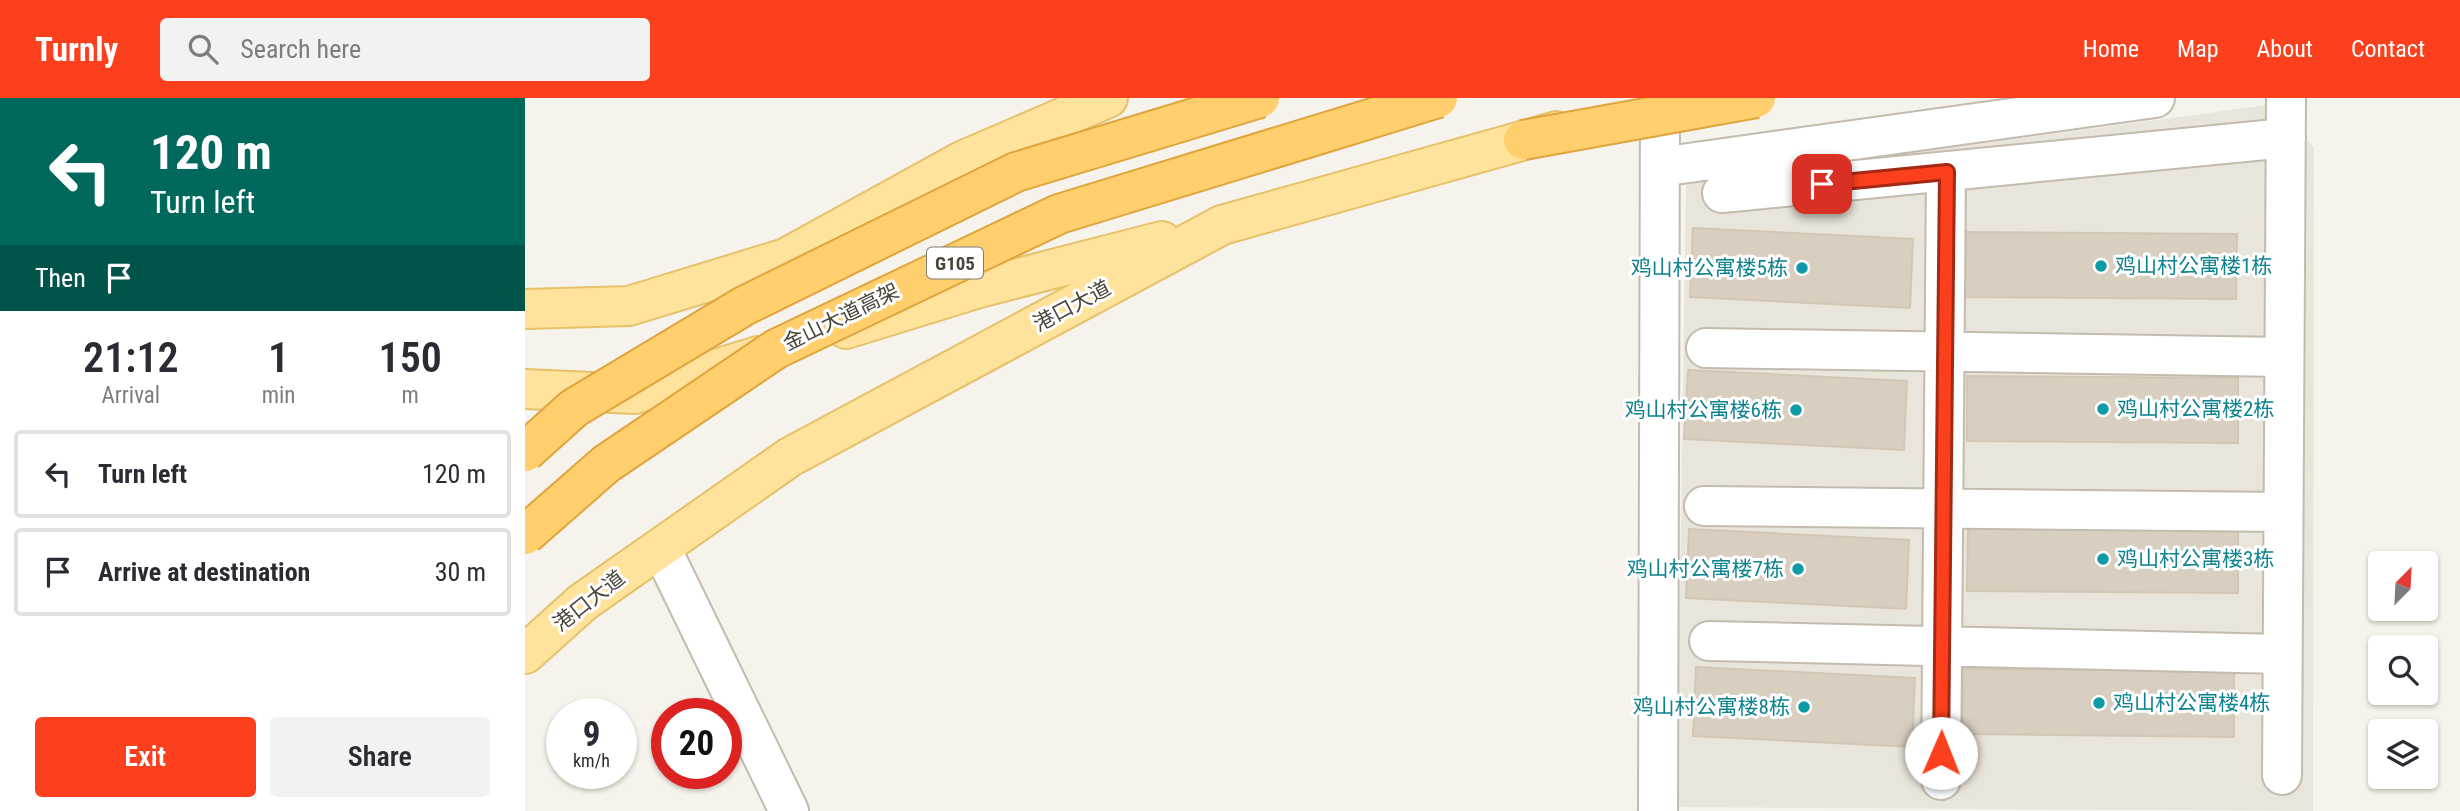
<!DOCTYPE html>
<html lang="en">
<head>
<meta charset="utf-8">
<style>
  body { margin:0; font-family:"Roboto Condensed","Noto Sans SC",sans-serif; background:#f2f2f3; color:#2b2b33; height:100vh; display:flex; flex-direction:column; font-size:26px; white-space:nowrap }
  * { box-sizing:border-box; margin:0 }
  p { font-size:23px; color:#7c7c81 }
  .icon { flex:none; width:38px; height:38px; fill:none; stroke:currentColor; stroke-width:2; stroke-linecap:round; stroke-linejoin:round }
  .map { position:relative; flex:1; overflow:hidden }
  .panel { display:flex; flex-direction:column; background:#fff; width:525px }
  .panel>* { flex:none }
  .banner { background:#00695c; color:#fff; overflow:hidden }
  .needle { width:46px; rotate:24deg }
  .fabs { position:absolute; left:1843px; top:453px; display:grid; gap:14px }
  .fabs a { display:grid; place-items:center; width:70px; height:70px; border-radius:7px; background:#fff; box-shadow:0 2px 5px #0004; font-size:35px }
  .speed { position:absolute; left:21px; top:600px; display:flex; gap:14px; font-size:35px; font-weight:700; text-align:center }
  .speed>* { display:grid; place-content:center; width:91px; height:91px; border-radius:50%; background:#fff; box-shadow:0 2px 5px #0004; line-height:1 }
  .speed small { font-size:18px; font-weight:400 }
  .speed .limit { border:10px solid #d22; background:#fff; color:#111 }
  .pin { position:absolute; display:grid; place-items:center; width:60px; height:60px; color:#fff; margin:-30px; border-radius:14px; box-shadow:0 4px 10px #0006 }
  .me { position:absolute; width:77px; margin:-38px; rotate:1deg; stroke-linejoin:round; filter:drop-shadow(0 0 5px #0008) }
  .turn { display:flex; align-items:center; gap:24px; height:147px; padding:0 35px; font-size:32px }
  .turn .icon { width:91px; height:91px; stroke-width:2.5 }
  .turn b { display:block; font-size:49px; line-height:60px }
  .then { display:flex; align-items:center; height:66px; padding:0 35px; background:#0003; gap:14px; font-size:26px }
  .eta { display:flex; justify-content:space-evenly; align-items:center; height:119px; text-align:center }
  .eta b { font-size:42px; font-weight:600; line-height:49px }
  .cta { display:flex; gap:14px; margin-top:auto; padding:14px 35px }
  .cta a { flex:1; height:80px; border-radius:7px; background:#fc3f1d; color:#fff; font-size:28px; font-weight:600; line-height:80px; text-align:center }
  .cta a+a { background:#f2f2f3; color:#2b2b33 }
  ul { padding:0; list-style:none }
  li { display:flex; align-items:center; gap:21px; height:88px; margin:0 14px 10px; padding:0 21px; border:4px solid #e1e1e2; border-radius:7px }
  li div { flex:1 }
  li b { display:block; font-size:26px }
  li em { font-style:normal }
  header { display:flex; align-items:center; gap:42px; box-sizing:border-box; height:98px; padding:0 35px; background:#fc3f1d; color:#fff }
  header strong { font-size:33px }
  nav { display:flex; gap:38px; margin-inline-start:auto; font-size:24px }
  .search { width:490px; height:63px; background:#f2f2f3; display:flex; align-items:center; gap:18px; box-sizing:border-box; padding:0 24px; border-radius:7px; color:#7c7c81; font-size:26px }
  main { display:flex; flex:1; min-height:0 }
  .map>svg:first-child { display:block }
</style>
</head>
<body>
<header>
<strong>Turnly</strong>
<div class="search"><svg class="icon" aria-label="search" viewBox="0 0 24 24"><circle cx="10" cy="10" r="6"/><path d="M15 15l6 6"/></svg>Search here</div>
<nav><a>Home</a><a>Map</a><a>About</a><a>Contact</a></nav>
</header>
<main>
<section class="panel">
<div class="banner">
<div class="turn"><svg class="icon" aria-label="left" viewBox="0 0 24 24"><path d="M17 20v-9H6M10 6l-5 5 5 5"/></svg><div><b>120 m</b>Turn left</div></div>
<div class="then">Then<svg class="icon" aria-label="arrive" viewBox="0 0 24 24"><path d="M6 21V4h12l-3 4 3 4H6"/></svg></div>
</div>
<div class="eta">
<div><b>21:12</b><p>Arrival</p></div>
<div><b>1</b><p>min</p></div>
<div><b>150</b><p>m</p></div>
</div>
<ul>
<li><svg class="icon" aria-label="left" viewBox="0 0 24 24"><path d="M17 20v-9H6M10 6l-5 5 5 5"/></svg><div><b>Turn left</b></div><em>120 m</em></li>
<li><svg class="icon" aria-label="arrive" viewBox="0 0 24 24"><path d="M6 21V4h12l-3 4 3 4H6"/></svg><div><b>Arrive at destination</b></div><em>30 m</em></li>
</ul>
<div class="cta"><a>Exit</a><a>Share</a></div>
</section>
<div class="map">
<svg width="1935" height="713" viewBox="0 0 1935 713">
  <rect width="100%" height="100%" fill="#f6f3ec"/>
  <path fill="#eae5da" d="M1743 7 1789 49 1788 713 1152 709 1161 85Z"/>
  <path fill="#d8cfc1" stroke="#d3c7b4" stroke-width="2" d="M1168 130 1388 141 1385 210 1165 199Z
    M1440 134 1712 136 1711 201 1440 199Z
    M1163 272 1382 283 1379 352 1159 341Z
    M1442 278 1713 280V345L1442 343Z
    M1443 428 1713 430V495L1442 493Z
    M1164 431 1384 442 1381 511 1161 500Z
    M1171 569 1390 580 1387 649 1168 638Z
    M1438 571 1709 573V639L1438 636Z"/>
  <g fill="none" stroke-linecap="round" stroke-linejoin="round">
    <g stroke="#c2bbae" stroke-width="42">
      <path id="minor" d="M1135 69 1630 0
        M1197 95 1761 40
        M1181 250 1759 259
        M1179 408 1758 414
        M136 450 264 713
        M1184 543 1757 556
        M1757 677 1761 0
        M1416 682 1421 74
        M1133 713 1135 6"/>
    </g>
    <g stroke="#e6c16a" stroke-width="42">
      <path id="major" d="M0 211 104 208 261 160 439 62 583 0
        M321 231 454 190 637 143
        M0 291 110 296 233 258
        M0 556 58 504 265 359 697 127 1032 33"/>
    </g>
    <use href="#minor" stroke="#fff" stroke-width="38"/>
    <use href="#major" stroke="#ffe39c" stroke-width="38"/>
    <g stroke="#e0a43c" stroke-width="42" stroke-linecap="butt">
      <path id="highway-bridge" d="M998 42 1231 0
        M0 354 49 310 219 208 491 74 735 0
        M0 437 81 366 251 251 534 116 913 0"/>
    </g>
    <use href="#highway-bridge" stroke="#ffcf6e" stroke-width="38"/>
  </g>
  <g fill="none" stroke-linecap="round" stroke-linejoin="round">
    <g stroke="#a42913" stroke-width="18">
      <path id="route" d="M1297 86 1422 74 1416 655"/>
    </g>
    <use href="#route" stroke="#fc3f1d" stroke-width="12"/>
  </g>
  <g fill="#0f9aa8" stroke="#fff" stroke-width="2.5">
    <circle cx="1576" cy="168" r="7"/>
    <circle cx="1277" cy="170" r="7"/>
    <circle cx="1578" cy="311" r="7"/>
    <circle cx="1271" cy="312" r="7"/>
    <circle cx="1578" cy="461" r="7"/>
    <circle cx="1273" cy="471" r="7"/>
    <circle cx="1574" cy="605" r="7"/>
    <circle cx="1279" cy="609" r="7"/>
  </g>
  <g text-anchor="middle" stroke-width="6" stroke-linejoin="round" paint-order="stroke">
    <rect fill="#fff" stroke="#817c74" stroke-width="2" x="402" y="149.5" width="56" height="31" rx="5"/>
    <g font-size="19" font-weight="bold" fill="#4b4439">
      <text x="430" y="172">G105</text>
    </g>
    <g font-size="21" fill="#0d838f" stroke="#fff" text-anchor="start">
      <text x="1590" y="175">鸡山村公寓楼1栋</text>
      <text x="1263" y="177" text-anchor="end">鸡山村公寓楼5栋</text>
      <text x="1592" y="318">鸡山村公寓楼2栋</text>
      <text x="1257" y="319" text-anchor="end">鸡山村公寓楼6栋</text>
      <text x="1592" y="468">鸡山村公寓楼3栋</text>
      <text x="1259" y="478" text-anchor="end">鸡山村公寓楼7栋</text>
      <text x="1588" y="612">鸡山村公寓楼4栋</text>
      <text x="1265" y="616" text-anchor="end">鸡山村公寓楼8栋</text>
    </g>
    <g font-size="21" fill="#4b4439" stroke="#fff">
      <text transform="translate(547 208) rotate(-28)" y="7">港口大道</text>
      <text transform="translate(316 219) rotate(-26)" y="7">金山大道高架</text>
      <text transform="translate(64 503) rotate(-38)" y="7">港口大道</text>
    </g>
  </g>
</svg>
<div class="fabs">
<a><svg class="needle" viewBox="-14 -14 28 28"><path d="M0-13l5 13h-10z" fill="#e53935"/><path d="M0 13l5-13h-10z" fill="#7c7c81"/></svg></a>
<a><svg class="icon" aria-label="search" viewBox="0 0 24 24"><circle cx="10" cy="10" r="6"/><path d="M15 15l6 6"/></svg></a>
<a><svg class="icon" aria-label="layers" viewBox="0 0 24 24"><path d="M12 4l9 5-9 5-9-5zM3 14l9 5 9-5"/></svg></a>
</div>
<div class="speed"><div>9<small>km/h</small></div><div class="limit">20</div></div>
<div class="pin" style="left:1297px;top:86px;background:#d93025"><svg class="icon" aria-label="arrive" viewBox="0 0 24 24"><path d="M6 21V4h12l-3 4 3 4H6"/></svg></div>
<svg class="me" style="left:1416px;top:655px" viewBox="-20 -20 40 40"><circle r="19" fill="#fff"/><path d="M0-13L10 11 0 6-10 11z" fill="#fc3f1d"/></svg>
</div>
</main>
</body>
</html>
